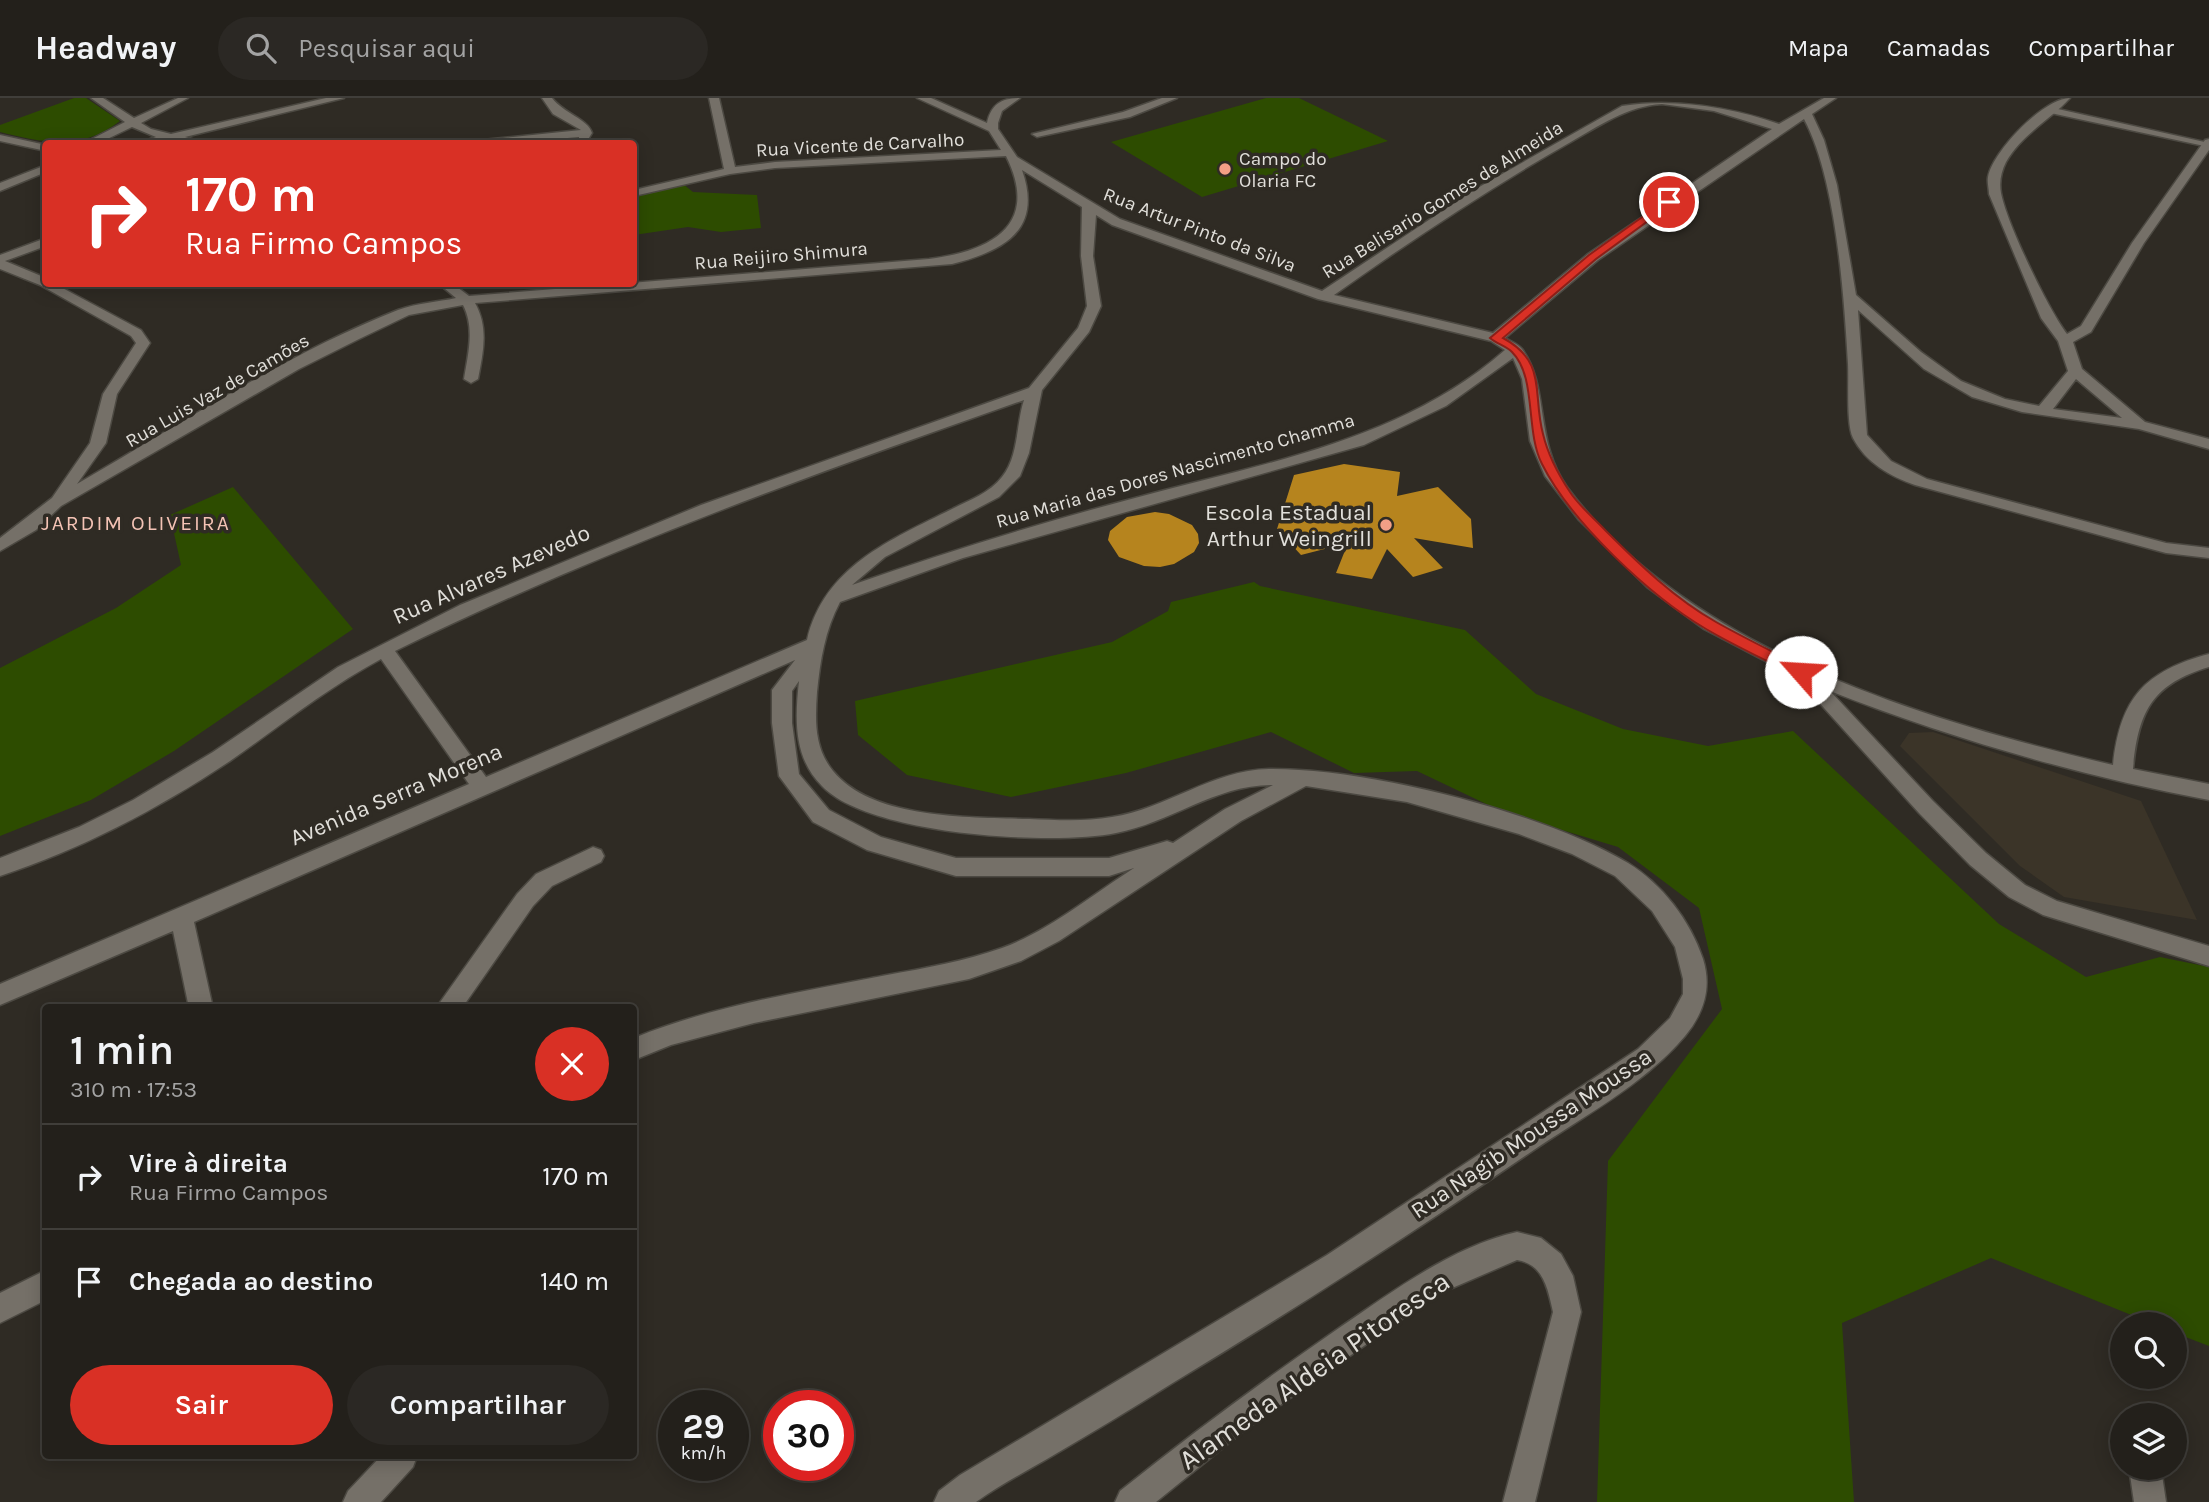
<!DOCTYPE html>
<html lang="pt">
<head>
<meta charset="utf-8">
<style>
  body { margin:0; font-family:Karla,sans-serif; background:#2b2824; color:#f1f3f6; height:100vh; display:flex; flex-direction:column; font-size:26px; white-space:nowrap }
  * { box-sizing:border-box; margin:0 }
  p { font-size:23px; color:#a3a3a3 }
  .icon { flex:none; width:38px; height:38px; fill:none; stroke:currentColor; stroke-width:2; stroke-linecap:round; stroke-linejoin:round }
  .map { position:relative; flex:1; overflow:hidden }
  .panel { position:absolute; left:42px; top:906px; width:595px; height:455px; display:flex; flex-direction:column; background:#23201b; border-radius:7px; box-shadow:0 4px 18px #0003,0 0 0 2px #403e3a }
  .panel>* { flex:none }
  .hud { position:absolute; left:42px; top:42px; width:595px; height:147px; border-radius:7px; box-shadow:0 4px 18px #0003,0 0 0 2px #403e3a; background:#d93025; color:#fff; overflow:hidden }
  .fabs { position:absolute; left:2110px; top:1214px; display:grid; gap:14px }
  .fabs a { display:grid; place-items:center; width:77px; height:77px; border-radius:50%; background:#23201b; box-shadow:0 4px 18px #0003,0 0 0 2px #403e3a; font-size:35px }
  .speed { position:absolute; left:658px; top:1292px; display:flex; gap:14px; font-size:35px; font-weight:700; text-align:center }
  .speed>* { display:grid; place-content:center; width:91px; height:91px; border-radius:50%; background:#23201b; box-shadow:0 4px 18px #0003,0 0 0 2px #403e3a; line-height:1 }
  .speed small { font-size:18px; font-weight:400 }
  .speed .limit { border:10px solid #d22; background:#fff; color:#111 }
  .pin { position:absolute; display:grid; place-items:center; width:60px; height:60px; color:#fff; margin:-30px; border:4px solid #fff; border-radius:50%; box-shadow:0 2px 7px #0007 }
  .me { position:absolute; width:77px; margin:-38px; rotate:296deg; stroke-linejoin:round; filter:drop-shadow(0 0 5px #0008) }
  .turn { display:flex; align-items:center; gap:24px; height:147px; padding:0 28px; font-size:32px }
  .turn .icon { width:91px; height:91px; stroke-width:2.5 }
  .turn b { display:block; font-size:49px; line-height:60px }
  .round { display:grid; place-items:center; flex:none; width:74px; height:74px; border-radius:37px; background:#2b2824 }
  .overview { display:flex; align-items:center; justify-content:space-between; height:119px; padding:0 28px }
  h1 { font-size:42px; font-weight:600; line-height:52px }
  .primary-button { display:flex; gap:14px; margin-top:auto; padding:14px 28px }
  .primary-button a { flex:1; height:80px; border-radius:42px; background:#d93025; color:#fff; font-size:28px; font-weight:600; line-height:80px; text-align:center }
  .primary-button a+a { background:#2b2824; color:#f1f3f6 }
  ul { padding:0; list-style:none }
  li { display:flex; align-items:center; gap:21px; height:105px; padding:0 28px; border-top:2px solid #403e3a }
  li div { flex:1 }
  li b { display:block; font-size:26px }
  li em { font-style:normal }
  header { display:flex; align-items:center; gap:42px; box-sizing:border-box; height:98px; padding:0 35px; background:#23201b; border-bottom:2px solid #403e3a }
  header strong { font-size:33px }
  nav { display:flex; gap:38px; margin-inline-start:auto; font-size:24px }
  .search { width:490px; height:63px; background:#2b2824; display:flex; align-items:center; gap:18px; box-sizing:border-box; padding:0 24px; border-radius:38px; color:#a3a3a3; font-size:26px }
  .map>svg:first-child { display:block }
</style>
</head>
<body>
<header>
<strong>Headway</strong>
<div class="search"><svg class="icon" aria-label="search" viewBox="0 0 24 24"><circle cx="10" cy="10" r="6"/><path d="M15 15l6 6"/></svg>Pesquisar aqui</div>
<nav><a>Mapa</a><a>Camadas</a><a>Compartilhar</a></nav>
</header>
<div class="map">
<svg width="2209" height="1404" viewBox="0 0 2209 1404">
  <rect width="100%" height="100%" fill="#2f2b24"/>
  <path fill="#3b3428" d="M1933 634 2141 703 2197 822 2064 799 2020 768 1900 648 1909 635Z"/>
  <path fill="#2d4c00" d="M74 0H86L120 23C82 53 44 45 0 34V27Z
    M1266 0H1299L1388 43 1202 99 1111 44Z
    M683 86 693 94 757 97 761 130 721 134 688 129 634 137V97Z
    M233 389 353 531 174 653 91 702 0 738V570L116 510 181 467 170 417Z
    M1254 484 1260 488 1465 532 1536 596 1623 631 1708 648 1793 633 1999 826 2086 879 2160 859 2209 869V1248L2175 1235V1227H2156L1991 1160 1842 1225 1854 1404H1597L1608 1063 1722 911 1699 810 1618 749 1503 714 1417 673 1354 675 1271 634 1126 675 1011 699 907 677 858 637 855 603 1112 544 1168 513 1171 504Z"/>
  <path fill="#b6841e" d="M1344 366 1400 374 1397 398 1438 389 1471 421 1473 450 1414 440 1443 470 1413 479 1387 451 1372 481 1336 475 1348 445 1301 457 1277 431 1294 377Z
    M1155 414 1169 416 1192 427 1198 436 1199 445 1194 454 1174 466 1160 469 1144 468 1119 459 1108 442 1110 433 1127 419Z"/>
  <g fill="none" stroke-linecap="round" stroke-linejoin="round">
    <g stroke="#4c4942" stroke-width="3">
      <path id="lane" d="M2049 9 2209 45V49L2046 14Z"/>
    </g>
    <g stroke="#4c4942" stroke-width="3">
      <path id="street" d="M91 0H103L134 20 178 0H188L141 25 151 31 171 36 326 0H344L185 39 208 46 171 42 136 46 156 39 132 29 97 46H82L125 24Z
        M542 0H552C563 15 588 21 592 35L587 43H579V39L496 46H443L581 32 553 16Z
        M709 0H719L735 69 775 64 1001 52 989 33 917 0H931L987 25C991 6 1002 0 1020 0L1002 13 998 25V31L1017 59 1120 121 1322 193 1474 92 1622 8C1673 0 1731 9 1779 26L1824 0H1836L1812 16 1824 42 1837 87 1856 197 1921 254 1961 283 2005 301 2039 308 2068 273 2058 243 2041 220 1989 96C1989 91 1987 84 1988 79 1993 53 2044 0 2070 0 2049 23 2022 36 2006 64 2001 74 1999 84 2001 95 2007 126 2048 211 2067 236L2081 228 2132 145 2205 42 2209 41V52L2144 145 2091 234 2073 244 2082 271 2145 324 2209 341V351L2139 331 2022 314 1972 299 1924 271 1858 212 1867 337 1891 363 1927 381 2166 445 2209 450V460L2166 455 1915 387C1890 378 1866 365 1853 340 1846 326 1849 284 1848 266 1844 197 1836 80 1804 21L1598 162 1505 240C1510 243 1518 246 1522 251 1550 289 1534 343 1567 389 1687 551 1925 623 2113 667 2120 600 2145 573 2209 556V569C2152 586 2138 614 2133 671L2209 686V702C2080 678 1953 641 1830 593L1933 703 1986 755 2025 787 2057 803 2209 848V868L2043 817 2009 799 1970 767 1919 715 1796 579 1704 531 1647 489 1579 422 1545 378 1530 343 1522 281 1513 260 1446 308 1364 347 963 460 840 504C825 532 820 563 817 594 815 622 814 650 833 673 873 722 970 719 1029 721 1056 722 1084 724 1112 719 1166 711 1212 672 1269 671 1368 670 1542 714 1628 765 1662 786 1690 822 1703 861 1712 890 1704 915 1685 938 1644 987 1580 1020 1528 1056 1411 1136 1292 1213 1171 1286 1130 1312 1088 1337 1047 1361 1023 1375 998 1388 976 1404H934L939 1393 960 1377 1327 1157 1638 951 1670 920 1683 896V881L1675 849 1652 813 1615 778 1572 756 1519 736 1407 704 1306 688 1241 723 1059 843 1021 863 969 881 754 925 671 947 634 962V940C714 907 802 894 887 877 926 870 965 863 1002 850 1049 833 1092 797 1134 770L1109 778H956L867 752 813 724 779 678 772 625V592L795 562 194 824 213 910H189L173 833 0 907V886L469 686 381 561C327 590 280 628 230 663 158 711 82 751 0 778V760L79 729 133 702 213 654 338 569 460 507 701 407 1029 290 1078 230 1087 208 1081 158 1082 109 1022 72C1043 132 1004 153 952 166L475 205C489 230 483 255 478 281L471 285 464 281C468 256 475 230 463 207L409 217 359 241 299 271 61 408 36 432 0 453V440L52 400 90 345 103 296 136 245 131 238 40 187 0 171V157L46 140V148L5 163 46 180V186H55L141 232 150 245 117 296 106 345 77 386C181 326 286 256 398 212 416 205 438 204 456 200L439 186H453L469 198 929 161C990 153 1041 128 1006 58L775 70 730 76 634 98V92L724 71ZM1662 6 1714 13 1772 31 1588 156 1493 235 1334 197C1410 143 1488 91 1569 45 1599 28 1627 8 1662 6ZM1096 117 1112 127 1318 201 1491 243 1505 252C1402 343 1263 365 1135 400 1040 425 946 454 852 487L885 459 999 399 1020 378 1029 355 1042 292 1089 234 1101 208 1093 158ZM2076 281 2122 320 2053 311ZM1024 302C1016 326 1019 358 1002 379 990 395 969 402 952 411 890 442 824 469 807 542L486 679 395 553C599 453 810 377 1024 302ZM799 583C795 621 793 659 822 688 868 737 1052 748 1116 735 1170 725 1217 686 1273 687L1225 711 1173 745 1167 743 1109 760H956L881 739 829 712 799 676 792 625V593Z
        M1162 0H1177L1130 19 1037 39 1032 36 1123 14Z
        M0 37 46 47V53L0 43Z
        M46 67V74L0 93V85Z
        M593 749 601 752 604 758 601 764 552 788 533 808 462 910H436L517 796 536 776Z
        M1517 1134 1541 1140 1561 1156 1573 1178 1581 1214 1535 1404H1503L1553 1214C1548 1192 1544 1166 1517 1162L1436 1197 1245 1332 1156 1404H1115L1120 1393C1191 1336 1264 1282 1339 1230 1392 1194 1453 1148 1517 1134Z
        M46 1172V1202L0 1225V1195Z
        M381 1358H417L413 1369 381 1404H343L348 1393Z
        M2129 1370H2161L2166 1404H2134Z"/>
    </g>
    <use href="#lane" fill="#757068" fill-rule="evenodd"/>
    <use href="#street" fill="#757068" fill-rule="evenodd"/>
  </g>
  <path fill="#d93025" stroke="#8d1f18" stroke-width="2" d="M1666 102 1674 104 1596 161 1503 240C1548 264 1532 296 1543 336 1548 357 1558 376 1570 394 1579 408 1594 420 1606 433 1639 466 1675 501 1716 524 1746 541 1776 555 1806 571V578H1796C1766 562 1735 548 1706 531 1650 498 1571 424 1542 366 1525 333 1537 279 1512 254 1506 248 1497 246 1490 240L1589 157Z"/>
  <g fill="#f39f86" stroke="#2f2b24" stroke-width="2.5">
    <circle cx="1225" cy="71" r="7"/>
    <circle cx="1386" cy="427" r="7"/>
  </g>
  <g text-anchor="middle" stroke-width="7" stroke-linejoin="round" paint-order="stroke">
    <g font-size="19" fill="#e1dfda" stroke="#2f2b24">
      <text transform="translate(860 46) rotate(-3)" y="7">Rua Vicente de Carvalho</text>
      <text transform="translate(1442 101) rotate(-32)" y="7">Rua Belisario Gomes de Almeida</text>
      <text transform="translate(1200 131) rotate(21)" y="7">Rua Artur Pinto da Silva</text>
      <text transform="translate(781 157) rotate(-5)" y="7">Rua Reijiro Shimura</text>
      <text transform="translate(217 292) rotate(-30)" y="7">Rua Luis Vaz de Camões</text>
      <text transform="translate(1175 372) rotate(-16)" y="7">Rua Maria das Dores Nascimento Chamma</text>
    </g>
    <g font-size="19" fill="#e1dfda" stroke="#2f2b24" text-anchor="start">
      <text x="1239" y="67">Campo do<tspan x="1239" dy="22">Olaria FC</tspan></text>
    </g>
    <g font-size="21" letter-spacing="2" fill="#f4c3b5" stroke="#2f2b24">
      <text x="136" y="432">JARDIM OLIVEIRA</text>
    </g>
    <g font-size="23" fill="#e1dfda" stroke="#2f2b24" text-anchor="end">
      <text x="1372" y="422">Escola Estadual<tspan x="1372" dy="26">Arthur Weingrill</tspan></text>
    </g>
    <g font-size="23" fill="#e1dfda" stroke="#2f2b24">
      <text transform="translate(491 476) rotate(-24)" y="8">Rua Alvares Azevedo</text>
      <text transform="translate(396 696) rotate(-23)" y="8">Avenida Serra Morena</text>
      <text transform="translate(1531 1035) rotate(-34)" y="8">Rua Nagib Moussa Moussa</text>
    </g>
    <g font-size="28" fill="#e1dfda" stroke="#2f2b24">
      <text transform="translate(1314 1272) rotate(-35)" y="10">Alameda Aldeia Pitoresca</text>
    </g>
  </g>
</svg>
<div class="fabs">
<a><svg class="icon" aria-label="search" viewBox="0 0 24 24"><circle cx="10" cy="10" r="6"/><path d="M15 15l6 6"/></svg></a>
<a><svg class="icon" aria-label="layers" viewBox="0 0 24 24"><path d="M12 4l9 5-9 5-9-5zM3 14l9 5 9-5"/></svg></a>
</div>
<div class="speed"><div>29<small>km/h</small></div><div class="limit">30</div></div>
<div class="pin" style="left:1669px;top:104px;background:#d93025"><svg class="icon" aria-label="arrive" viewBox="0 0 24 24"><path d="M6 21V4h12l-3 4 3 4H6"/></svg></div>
<svg class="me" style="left:1801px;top:574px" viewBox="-20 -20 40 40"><circle r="19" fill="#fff"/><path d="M0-13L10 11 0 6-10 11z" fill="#d93025"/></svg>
<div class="hud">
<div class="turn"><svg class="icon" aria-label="right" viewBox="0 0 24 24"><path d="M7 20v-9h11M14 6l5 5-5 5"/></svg><div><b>170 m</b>Rua Firmo Campos</div></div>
</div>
<section class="panel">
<div class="overview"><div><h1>1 min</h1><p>310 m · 17:53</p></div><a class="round" style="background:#d93025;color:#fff"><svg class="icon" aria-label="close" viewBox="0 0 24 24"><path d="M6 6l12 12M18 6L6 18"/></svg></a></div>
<ul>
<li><svg class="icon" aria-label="right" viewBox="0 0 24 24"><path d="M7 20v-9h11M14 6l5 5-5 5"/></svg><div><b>Vire à direita</b><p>Rua Firmo Campos</p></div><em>170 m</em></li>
<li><svg class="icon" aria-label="arrive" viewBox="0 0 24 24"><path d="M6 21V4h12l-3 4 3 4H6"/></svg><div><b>Chegada ao destino</b></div><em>140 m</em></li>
</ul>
<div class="primary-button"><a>Sair</a><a>Compartilhar</a></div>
</section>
</div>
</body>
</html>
